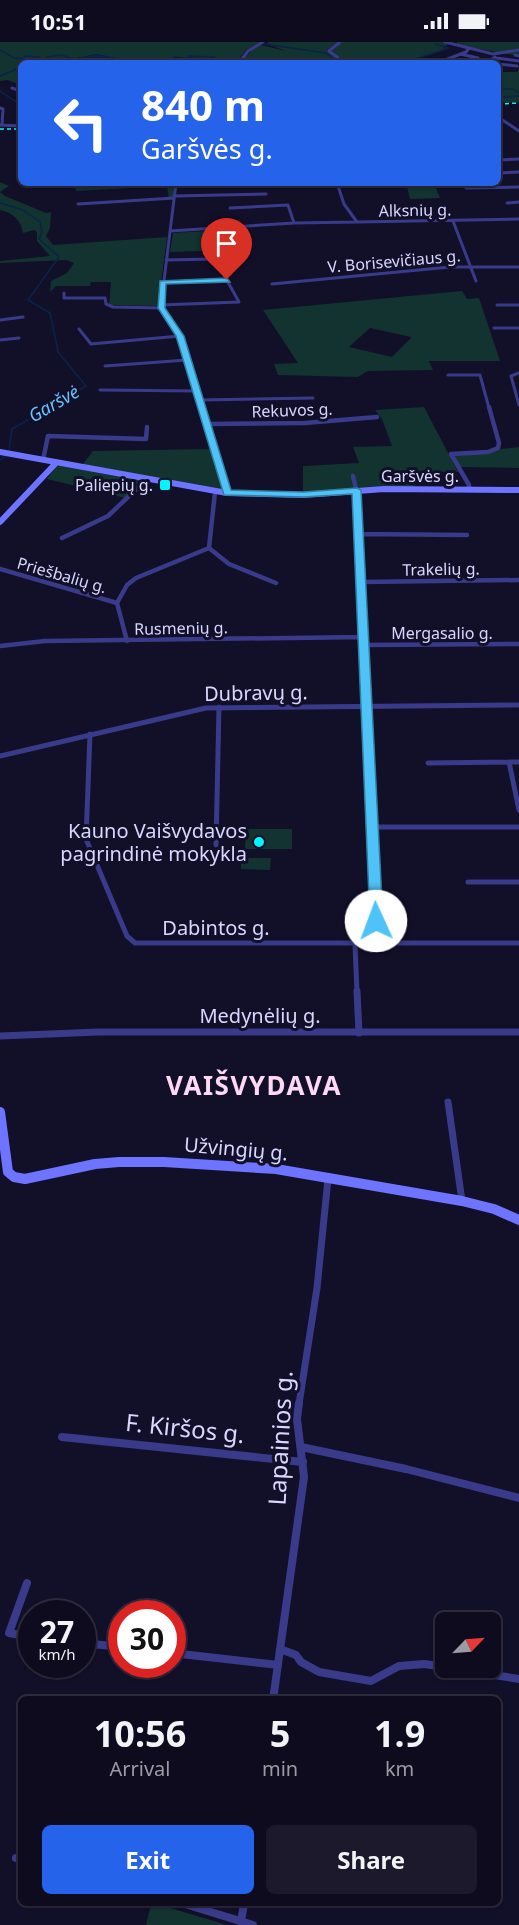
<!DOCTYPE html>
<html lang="en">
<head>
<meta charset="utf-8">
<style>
  body { margin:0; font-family:"Noto Sans",sans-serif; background:#1c192c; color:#f1f3f6; height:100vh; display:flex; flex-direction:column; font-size:22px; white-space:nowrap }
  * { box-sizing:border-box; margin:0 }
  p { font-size:20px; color:#9b9ba4 }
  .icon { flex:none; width:33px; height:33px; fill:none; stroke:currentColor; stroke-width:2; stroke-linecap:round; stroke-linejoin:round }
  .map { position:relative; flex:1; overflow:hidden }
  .drawer { position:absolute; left:18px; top:1654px; width:483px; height:210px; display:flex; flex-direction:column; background:#0e0b1f; border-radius:9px; box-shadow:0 2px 4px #0004,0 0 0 2px #2e2b3d }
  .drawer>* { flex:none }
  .top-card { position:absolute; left:18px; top:18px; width:483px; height:126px; border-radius:9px; box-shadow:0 2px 4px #0004,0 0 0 2px #2e2b3d; background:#2563eb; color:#fff; overflow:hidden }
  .needle { width:39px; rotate:65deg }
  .fabs { position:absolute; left:435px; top:1570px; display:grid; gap:12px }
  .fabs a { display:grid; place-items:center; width:66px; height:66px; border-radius:9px; background:#0e0b1f; box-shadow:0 2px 4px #0004,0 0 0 2px #2e2b3d; font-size:30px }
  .speed { position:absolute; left:18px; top:1558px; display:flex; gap:12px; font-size:30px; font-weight:700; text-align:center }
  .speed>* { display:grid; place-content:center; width:78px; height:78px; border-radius:50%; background:#0e0b1f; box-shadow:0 2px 4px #0004,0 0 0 2px #2e2b3d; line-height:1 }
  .speed small { font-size:15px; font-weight:400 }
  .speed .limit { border:9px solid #d22; background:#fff; color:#111 }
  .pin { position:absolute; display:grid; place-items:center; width:51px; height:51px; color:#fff; margin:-62px -26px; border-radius:50% 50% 50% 0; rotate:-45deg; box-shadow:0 0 6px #0007 }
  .pin .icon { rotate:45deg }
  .me { position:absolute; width:66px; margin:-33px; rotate:358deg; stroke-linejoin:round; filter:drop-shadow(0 0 4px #0008) }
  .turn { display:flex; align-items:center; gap:21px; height:126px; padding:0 24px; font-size:27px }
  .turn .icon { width:78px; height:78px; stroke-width:2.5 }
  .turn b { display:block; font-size:42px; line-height:51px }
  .eta { display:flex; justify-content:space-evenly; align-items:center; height:102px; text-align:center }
  .eta b { font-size:36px; font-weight:700; line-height:42px }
  .action { display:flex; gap:12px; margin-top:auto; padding:12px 24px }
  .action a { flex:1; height:69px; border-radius:9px; background:#2563eb; color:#fff; font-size:24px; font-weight:700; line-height:69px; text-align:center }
  .action a+a { background:#1c192c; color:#f1f3f6 }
  .status { display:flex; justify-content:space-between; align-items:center; height:42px; padding:0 30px; background:#0e0b1f; direction:ltr }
  .status svg { height:16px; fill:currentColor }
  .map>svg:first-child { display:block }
</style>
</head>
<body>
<div class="status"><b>10:51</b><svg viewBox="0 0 49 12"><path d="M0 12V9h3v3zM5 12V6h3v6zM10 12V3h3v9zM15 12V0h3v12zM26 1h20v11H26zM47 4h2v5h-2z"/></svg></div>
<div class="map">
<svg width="519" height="1883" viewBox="0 0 519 1883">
  <rect width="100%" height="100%" fill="#120f29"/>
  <path fill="#123330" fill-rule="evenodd" d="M0 0H261L246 8 236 21H217L200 16 171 21 133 20 97 12 72 17 75 19 97 21H21V31L18 34 21 40 17 42 8 38 0 39Z
    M268 0H339L327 8 337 16V21H240L253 7 261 3 286 9 267 2Z
    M341 0H444L448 3 443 5 445 7 410 18 418 21H341L340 16 331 10Z
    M457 0H519V14L457 3Z
    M519 25V60L498 61V30H518Z
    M0 140 9 144 0 150 5 154 46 171 51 170 50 186 46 194 53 203 167 195 158 264 109 263 111 240H91L90 244H56L50 250 51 239 67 231 74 221 66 218 0 221V219L50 214 37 199V190L34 188 23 191C21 178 13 171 0 168Z
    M75 141H174L173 155 169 156 167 144 76 149Z
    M406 141H434L440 156 410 157Z
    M222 188 233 208 170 210 173 191Z
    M462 249 467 257 479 256 500 319H429L433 328 368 329 358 335 278 333 274 322 298 321 263 268ZM370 286 411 295V296L392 315 349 305Z
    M424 365 458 430H413L415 446 303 450V424L359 421 353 405 392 404 382 377 375 368Z
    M519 405V426L459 425 452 414 490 411 501 407Z
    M211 407 223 448 82 423 93 409Z
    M62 423 143 438 125 456 47 437 56 424Z
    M246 787H292V807H245Z
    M241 816H271L270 828 241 827Z
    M151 1862H157L227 1883H146Z"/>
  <path fill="#082449" d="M97 12 133 20 158 18 165 21H97L72 17Z"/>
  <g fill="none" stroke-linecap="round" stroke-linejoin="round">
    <path stroke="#082449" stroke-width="1.5" d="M264 2 325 11 331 14 333 21
      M435 2 449 6
      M0 8 14 16 24 17
      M47 15 62 13 73 17
      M25 21V14L39 15
      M166 21 167 18H173L174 15 193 17 188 14 215 15 210 17 223 21
      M403 21 449 6
      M0 34 21 25
      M498 47H513L519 51
      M0 49 15 59 21 60
      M498 55 519 54
      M0 161 23 168 40 180 42 190 39 197 59 215 28 258 50 271 58 310 86 344 12 387 9 410
      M0 418 6 414"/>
    <path stroke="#393b8a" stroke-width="3" d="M445 0 493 12 519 8
      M460 12 478 16 465 21
      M515 13 519 14
      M496 16 519 19
      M239 21 248 9 263 0
      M339 21 338 16 329 9 340 0
      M437 21 466 10 469 6
      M493 21 488 20 495 15
      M498 22 517 24
      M12 46 21 49
      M0 66 3 67 2 83
      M501 77 519 89
      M0 83 21 84
      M498 118 519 117
      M498 131 519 130
      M176 141 161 263 180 294 202 366
      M192 141 270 142
      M337 141 344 162 357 180 519 177
      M466 146 519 145
      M174 154 266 152
      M507 161 519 160
      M78 162 174 156
      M230 166 288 163 294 181
      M453 179 476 239
      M170 189 294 181 357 180
      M163 240 227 238
      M272 242 450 225H519
      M64 251V256H105L106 262 113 265 162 266
      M161 263 239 260 215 217 166 218
      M497 263H519
      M0 278 23 275
      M494 286H519
      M79 287 91 302 180 294
      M0 298 19 296
      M105 324 187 318
      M519 331 511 334 519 363
      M448 333H480L489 366
      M100 348 197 349
      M200 358 313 356"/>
    <path stroke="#393b8a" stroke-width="4.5" d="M201 365 227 451
      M208 382 305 381 377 375
      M43 418 48 394 146 397 147 385
      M353 434 357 451 365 624
      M469 448V443L451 412 488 410 498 406 499 401 489 365
      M359 492 467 493
      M62 496 108 474 147 437
      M209 506 229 522 276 541
      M209 506 215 450
      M0 527 117 561
      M362 540 519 538
      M127 599 117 561 127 543 136 536 209 506
      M364 603 519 602
      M0 604 45 599 364 595"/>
    <path stroke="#393b8a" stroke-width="5" d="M365 622 377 902
      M90 692 86 797 127 894 135 901H519
      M0 714 206 666 519 663
      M509 720 519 768
      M428 721 519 720
      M373 785H519
      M216 803 219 665
      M468 840H519
      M355 903 357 950"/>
    <path stroke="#393b8a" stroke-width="7" d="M357 949 359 991
      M0 994 99 990H519
      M448 1060 462 1159
      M299 1362 317 1246 328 1137"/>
    <path stroke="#393b8a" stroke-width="8" d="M62 1395 303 1420
      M301 1405 406 1427 519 1456
      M27 1541 9 1591 32 1595
      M82 1601 122 1605
      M280 1607 296 1613 301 1620 319 1630 371 1639 399 1624 424 1622 446 1625
      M172 1611 278 1623
      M450 1626 519 1637
      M273 1658 304 1435 297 1377 299 1361
      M16 1816 21 1817
      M185 1862 253 1883
      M241 1879 244 1862"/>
    <path stroke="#6e74ff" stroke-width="6" d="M0 410 227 451 304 453 384 447 519 448
      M0 480 56 421"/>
    <path stroke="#6e74ff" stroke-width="10" d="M0 1070 8 1130 14 1135 25 1137 95 1122 119 1120H164L276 1127 462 1159 494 1167 519 1178"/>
    <path stroke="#03f6ff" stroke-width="1.5" stroke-dasharray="4 3" stroke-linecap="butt" d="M498 62 519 61
      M0 87H21"/>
  </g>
  <path fill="#4fc3f7" stroke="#337fa1" stroke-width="1.5" d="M227 236 230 240 166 242 165 266 184 294 231 448 304 450 357 446 361 448 383 879 376 883 370 879 352 452 304 455 224 453 176 294 158 266 160 239Z"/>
  <g fill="#03f6ff" stroke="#120f29" stroke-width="2">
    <rect x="159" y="437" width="12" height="12" rx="3"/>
    <circle cx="259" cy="800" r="6"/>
  </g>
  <g text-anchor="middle" stroke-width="6" stroke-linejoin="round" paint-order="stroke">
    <g font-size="16" fill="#d9d7ff" stroke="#120f29">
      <text transform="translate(415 168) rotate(-1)" y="6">Alksnių g.</text>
      <text transform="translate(394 219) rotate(-5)" y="6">V. Borisevičiaus g.</text>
      <text transform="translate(292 368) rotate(-2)" y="6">Rekuvos g.</text>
      <text x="420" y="440">Garšvės g.</text>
      <text transform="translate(441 527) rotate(-1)" y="6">Trakelių g.</text>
      <text transform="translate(62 533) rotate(16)" y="6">Priešbalių g.</text>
      <text transform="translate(181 586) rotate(-1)" y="6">Rusmenių g.</text>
      <text x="442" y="597">Mergasalio g.</text>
    </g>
    <g font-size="16" fill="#d9d7ff" stroke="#120f29" text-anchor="end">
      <text x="153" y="449">Paliepių g.</text>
    </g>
    <g font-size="18" font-style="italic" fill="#65c2ff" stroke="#120f29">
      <text transform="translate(54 362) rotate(-30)" y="6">Garšvė</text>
    </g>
    <g font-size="20" fill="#d9d7ff" stroke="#120f29">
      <text transform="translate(256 651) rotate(-1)" y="7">Dubravų g.</text>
      <text x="216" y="893">Dabintos g.</text>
      <text x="260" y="981">Medynėlių g.</text>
      <text transform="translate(236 1107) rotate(5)" y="7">Užvingių g.</text>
    </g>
    <g font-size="20" fill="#d9d7ff" stroke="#120f29" text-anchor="end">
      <text x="247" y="796">Kauno Vaišvydavos<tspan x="247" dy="23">pagrindinė mokykla</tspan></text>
    </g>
    <g font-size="24" fill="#d9d7ff" stroke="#120f29">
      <text transform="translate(185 1387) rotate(6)" y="8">F. Kiršos g.</text>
      <text transform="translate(281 1396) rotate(-87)" y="8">Lapainios g.</text>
    </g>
    <g font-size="26" font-weight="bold" letter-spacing="1.5" fill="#ffd9f4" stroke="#120f29">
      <text x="254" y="1053">VAIŠVYDAVA</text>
    </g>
  </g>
</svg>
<div class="fabs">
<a><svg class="needle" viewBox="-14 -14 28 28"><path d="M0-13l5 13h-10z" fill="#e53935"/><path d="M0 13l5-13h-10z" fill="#9b9ba4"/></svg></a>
</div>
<div class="speed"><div>27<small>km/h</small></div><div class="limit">30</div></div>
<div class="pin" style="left:227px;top:238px;background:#d93025"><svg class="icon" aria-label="arrive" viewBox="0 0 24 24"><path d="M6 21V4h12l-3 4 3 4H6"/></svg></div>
<svg class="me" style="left:376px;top:879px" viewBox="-20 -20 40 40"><circle r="19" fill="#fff"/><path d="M0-13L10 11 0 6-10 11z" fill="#4fc3f7"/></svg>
<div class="top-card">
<div class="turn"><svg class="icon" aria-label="left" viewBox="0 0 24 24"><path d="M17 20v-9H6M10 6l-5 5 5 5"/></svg><div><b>840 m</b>Garšvės g.</div></div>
</div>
<section class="drawer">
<div class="eta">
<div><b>10:56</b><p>Arrival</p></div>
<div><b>5</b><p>min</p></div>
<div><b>1.9</b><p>km</p></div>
</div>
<div class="action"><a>Exit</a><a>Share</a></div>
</section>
</div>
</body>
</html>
